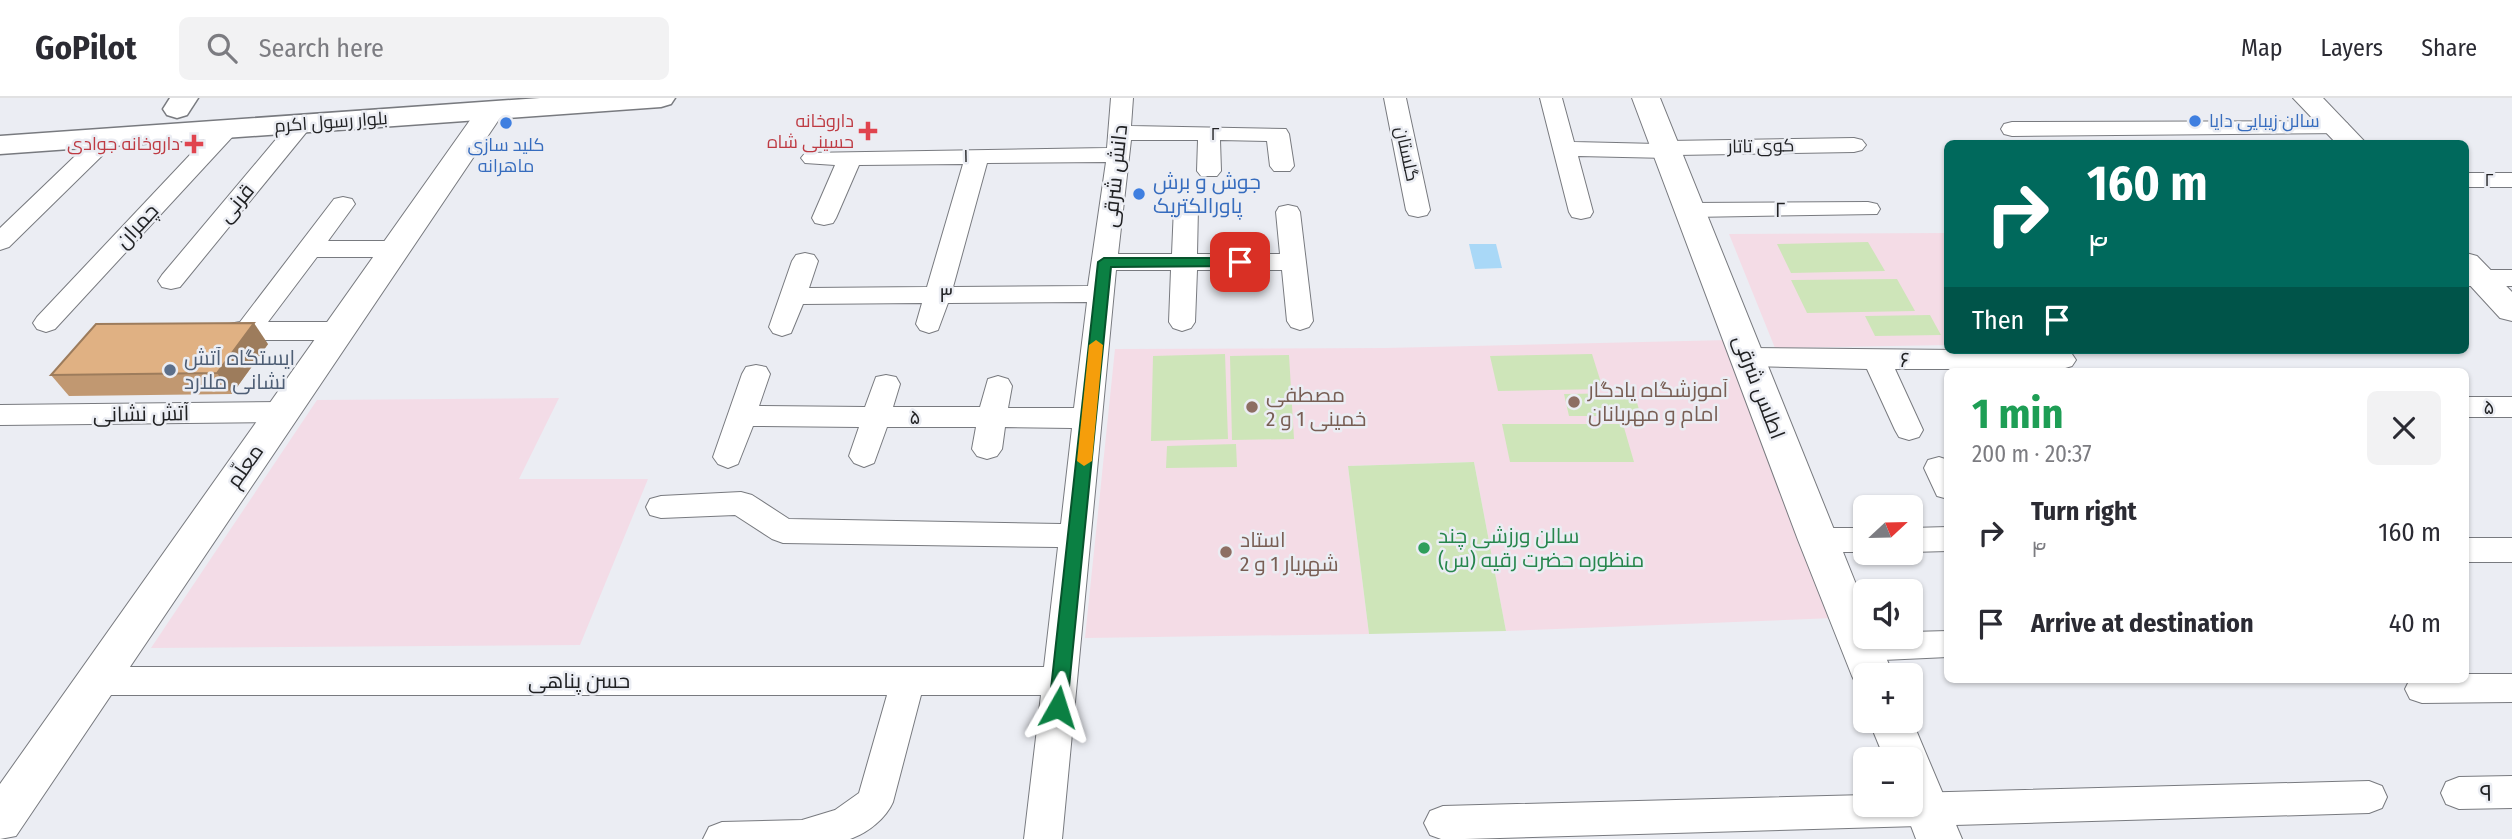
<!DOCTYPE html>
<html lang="en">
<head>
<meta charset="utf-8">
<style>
  body { margin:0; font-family:"Fira Sans Condensed",Cairo,sans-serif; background:#f2f2f3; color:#2b2b33; height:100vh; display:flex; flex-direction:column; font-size:26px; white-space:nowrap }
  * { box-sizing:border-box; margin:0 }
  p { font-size:23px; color:#7c7c81 }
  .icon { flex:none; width:38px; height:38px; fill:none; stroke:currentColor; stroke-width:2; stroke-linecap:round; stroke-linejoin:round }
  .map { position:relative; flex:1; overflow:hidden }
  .panel { position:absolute; left:1944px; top:270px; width:525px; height:315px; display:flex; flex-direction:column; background:#fff; border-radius:10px; box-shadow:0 2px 5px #0004 }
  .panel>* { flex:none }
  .banner { position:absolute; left:1944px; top:42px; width:525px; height:214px; border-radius:10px; box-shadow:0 2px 5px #0004; background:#00695c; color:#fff; overflow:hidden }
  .needle { width:46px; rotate:68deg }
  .controls { position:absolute; left:1853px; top:397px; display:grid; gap:14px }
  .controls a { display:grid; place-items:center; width:70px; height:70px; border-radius:10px; background:#fff; box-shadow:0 2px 5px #0004; font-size:35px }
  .pin { position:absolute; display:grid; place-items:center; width:60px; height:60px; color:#fff; margin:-30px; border-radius:14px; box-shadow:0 4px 10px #0006 }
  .me { position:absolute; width:77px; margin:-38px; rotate:6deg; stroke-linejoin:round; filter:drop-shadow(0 0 5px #0008) }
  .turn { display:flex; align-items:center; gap:24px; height:147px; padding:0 28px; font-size:32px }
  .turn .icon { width:91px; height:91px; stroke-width:2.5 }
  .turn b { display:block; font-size:49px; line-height:60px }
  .then { display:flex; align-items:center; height:66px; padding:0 28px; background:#0003; gap:14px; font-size:26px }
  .round { display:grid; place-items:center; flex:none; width:74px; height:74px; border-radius:10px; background:#f2f2f3 }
  .headline { display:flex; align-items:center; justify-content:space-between; height:119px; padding:0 28px }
  h1 { font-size:42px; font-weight:700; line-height:52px; color:#1e9e55 }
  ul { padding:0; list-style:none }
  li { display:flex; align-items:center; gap:21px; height:91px; padding:0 28px }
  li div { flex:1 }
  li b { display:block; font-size:26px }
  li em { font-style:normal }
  header { display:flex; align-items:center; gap:42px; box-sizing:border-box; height:98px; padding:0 35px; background:#fff; border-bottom:2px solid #e1e1e2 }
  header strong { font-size:33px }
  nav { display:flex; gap:38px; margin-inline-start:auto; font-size:24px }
  .search { width:490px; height:63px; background:#f2f2f3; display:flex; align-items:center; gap:18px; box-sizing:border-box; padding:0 24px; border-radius:10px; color:#7c7c81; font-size:26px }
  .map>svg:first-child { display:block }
</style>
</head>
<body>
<header>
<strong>GoPilot</strong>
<div class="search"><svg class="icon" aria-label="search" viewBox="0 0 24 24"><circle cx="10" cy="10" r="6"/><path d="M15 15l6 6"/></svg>Search here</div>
<nav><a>Map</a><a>Layers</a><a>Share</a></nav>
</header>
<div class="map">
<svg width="2512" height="741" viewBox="0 0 2512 741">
  <rect width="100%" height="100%" fill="#ebedf3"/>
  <path fill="#f3dce7" d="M559 300 519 381H648L580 547 151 550 317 302Z"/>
  <path fill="#f4dce6" d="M1948 135V247L1775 250 1729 136Z
    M1729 242 1834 520 1506 533 1474 364 1348 368 1369 536 1085 540 1115 251 1385 250Z"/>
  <path fill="#cee5b9" d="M1868 144 1885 173 1791 175 1777 146Z
    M1897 181 1915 213 1807 215 1791 182Z
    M1930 217 1941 237 1875 238 1865 218Z
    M1225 256 1228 341 1151 343 1153 258Z
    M1592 256 1603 291 1498 293 1490 258Z
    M1289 257 1294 341 1232 342 1230 258Z
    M1634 295 1641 318H1569L1564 296Z
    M1502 326H1623L1634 364H1510Z
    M1236 346 1237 369 1166 370 1167 348Z
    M1474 364 1506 533 1369 536 1348 368Z"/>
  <path fill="#a9d8f7" d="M1469 146H1496L1502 170 1475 171Z"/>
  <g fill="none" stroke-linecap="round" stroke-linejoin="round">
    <g stroke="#787a7f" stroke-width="2">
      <path id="minor" d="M1111 0H1133L1131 28 1286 31 1289 36 1294 68 1290 73H1274L1270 68 1267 43 1220 42 1221 73 1217 78H1201L1197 73 1198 42H1131L1118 156H1172L1174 109 1177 104 1186 102 1195 104 1198 109 1197 156H1280L1276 114 1279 109 1288 107 1297 109 1300 114 1313 223 1309 229 1300 232 1291 229 1287 223 1282 172H1197L1195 224 1191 230 1182 233 1173 230 1169 224 1171 172H1116L1062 741H1024L1041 597H921L893 704C886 720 868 735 850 741H703L709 729 722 724 802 722 835 712 859 695 887 597H97L85 593 80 583 85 573 97 569H1044L1058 449 783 445 772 441 735 417 661 420 650 417 646 409 650 401 661 398 741 394 752 397 789 421 1061 426 1072 330 1005 329 1002 351 997 358 987 361 977 358 972 351 976 329H887L874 365 864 369 854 365 849 358 859 329 753 328 738 366 728 370 718 366 713 359 742 276 746 269 756 267 766 269 770 276 759 308 865 309 876 279 886 277 896 279 900 286 893 309H980L988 281 998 278 1008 281 1012 288 1008 310H1074L1087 204 948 205 938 232 929 235 920 232 916 226 922 205 803 206 791 235 782 238 773 235 769 229 792 163 796 157 805 155 814 157 818 163 809 190 927 189 963 66 859 67 836 120 833 125 824 127 815 125 812 120 835 67 805 65 801 60 805 55 1107 50ZM1106 64 1088 188 953 189 987 65Z
        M1384 0H1406L1430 112 1427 117 1418 119 1409 117 1406 112Z
        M1540 0H1562L1574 44 1658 46 1667 43 1854 40 1862 42 1866 47 1862 52 1854 54 1677 57 1668 60 1578 58 1593 114 1590 119 1581 121 1572 119 1569 114Z
        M301 19 309 21 312 26 309 31 180 189 171 191 162 189 158 183 162 177 293 21Z
        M2339 23 2347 25 2350 30 2347 35 2012 38 2004 36 2001 31 2004 26 2012 24Z
        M227 24 235 26 238 31 235 36 55 231 46 234 37 231 33 225 37 219 219 26Z
        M107 33 115 35 118 40 115 45 9 149 0 152V130L99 35Z
        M2466 75H2512V89H2466Z
        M343 99 352 101 355 106 328 143H395L404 146 408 151 404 156 395 159H317L268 224H338L348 227 351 233 348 239 338 242H234L224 239 221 233 224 227 240 224 334 101Z
        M1868 104 1877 106 1880 111 1877 116 1691 119 1682 117 1679 112 1682 107 1691 105Z
        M2466 172H2512V188H2466Z
        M1748 250 2062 253 2072 256 2076 262 2072 268 2062 271H1895L1923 332 1919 339 1909 342 1899 339 1895 332 1867 271 1748 268 1738 265 1734 259 1738 253Z
        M2466 299H2512V319H2466Z
        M282 304 292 307 296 314 292 321 282 324 0 327V307Z
        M1939 359 1948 362V401L1937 398 1924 370 1928 362Z
        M1948 429V453L1911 454V430Z
        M1817 430H1866V454H1817L1806 450 1801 442 1806 434Z
        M2466 440H2512V464H2466Z
        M1948 533V559L1861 563 1849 559 1844 549 1849 539 1866 535V539H1911V534Z
        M2466 576H2512V604L2422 605 2410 601 2405 591 2410 581H2466Z
        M2512 678V710L2459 711 2446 706 2441 695 2446 684 2459 679Z
        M2369 683 2382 688 2387 699 2382 710 2369 715 1465 741H1441L1430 737 1424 725 1430 713 1443 708 1866 697V707H1911V695Z"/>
    </g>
    <g stroke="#787a7f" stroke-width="2">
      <path id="tertiary" d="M1632 0H1660L1866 511V539H1877L1894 578H1866V593L1858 590 1852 578 1798 442Z
        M2293 0H2323L2367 46H2337Z
        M490 6 500 8 504 14 16 738 0 741V686L480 8Z
        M2466 155 2477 158 2512 194V223L2500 220 2466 183Z
        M1911 620 1962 741H1916L1903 707H1911V662H1885L1869 623H1911Z"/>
    </g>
    <g stroke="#787a7f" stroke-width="3">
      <path id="secondary" d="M170 0H198L187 17 177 20 167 17 163 11Z"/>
    </g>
    <g stroke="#787a7f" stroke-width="3">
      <path id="primary" d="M540 0H675L671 6 661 9 0 56V38Z"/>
    </g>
    <use href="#minor" fill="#fff" fill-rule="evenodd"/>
    <use href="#tertiary" fill="#fff" fill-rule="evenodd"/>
    <use href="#secondary" fill="#fff" fill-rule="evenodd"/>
    <use href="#primary" fill="#fff" fill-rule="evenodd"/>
  </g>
  <path fill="#c19871" d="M268 246 232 296 69 298 51 277Z"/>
  <path fill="#9d7c5c" d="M254 225 268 246 232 296 217 275Z"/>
  <path fill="#e0b183" stroke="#9d7c5c" stroke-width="2" d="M254 225 217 275 51 277 96 226Z"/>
  <path fill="#0b8043" stroke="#07532c" stroke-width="2" d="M1104 160H1240L1246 164 1240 168 1111 169 1067 609 1064 615 1058 617 1051 615 1049 609 1098 164Z"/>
  <path fill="#f59e0b" d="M1096 242 1103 247 1092 363 1084 368 1077 363 1089 247Z"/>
  <g fill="#3f7fe0" stroke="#ebedf3" stroke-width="2.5">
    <circle cx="2195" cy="23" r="7"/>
    <circle cx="506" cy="25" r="7"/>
    <circle cx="1139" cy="96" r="7"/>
  </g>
  <g fill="#e0444e" stroke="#ebedf3" stroke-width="2.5">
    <path d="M864.5 22.5h7v7h7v7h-7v7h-7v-7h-7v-7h7z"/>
    <path d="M190.5 35.5h7v7h7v7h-7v7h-7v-7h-7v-7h7z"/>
  </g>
  <circle fill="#5c6f8a" stroke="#ebedf3" stroke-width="2.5" cx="170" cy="272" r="7"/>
  <g fill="#8d6e63" stroke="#ebedf3" stroke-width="2.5">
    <circle cx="1574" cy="304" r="7"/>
    <circle cx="1252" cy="309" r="7"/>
    <circle cx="1226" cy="454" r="7"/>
  </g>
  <circle fill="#2e9e5b" stroke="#ebedf3" stroke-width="2.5" cx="1424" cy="450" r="7"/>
  <g text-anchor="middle" stroke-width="5" stroke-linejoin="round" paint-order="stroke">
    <g font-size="18" fill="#be3a42" stroke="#ebedf3" text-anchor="end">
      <text x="854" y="29">داروخانه<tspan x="854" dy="21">حسینی شاه</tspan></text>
      <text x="180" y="52">داروخانه جوادی</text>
    </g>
    <g font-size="18" fill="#366cbe" stroke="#ebedf3" text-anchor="start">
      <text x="2209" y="29">سالن زیبایی دایا</text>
      <text x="506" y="53" text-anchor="middle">کلید سازی<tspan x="506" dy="21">ماهرانه</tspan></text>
    </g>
    <g font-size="18" fill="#212224" stroke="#ebedf3">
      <text transform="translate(331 24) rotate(-4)" y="6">بلوار رسول اکرم</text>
      <text x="1215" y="42">۲</text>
      <text transform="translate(1761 48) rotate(-1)" y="6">کوی تاتار</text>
      <text transform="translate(1407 56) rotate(78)" y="6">گلستان</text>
      <text transform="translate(966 58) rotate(-1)" y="6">۱</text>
      <text x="2489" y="88">۲</text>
    </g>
    <g font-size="21" fill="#212224" stroke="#ebedf3">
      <text transform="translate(1115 78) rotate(-84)" y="7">دانش شرقی</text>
      <text transform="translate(236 105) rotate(-50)" y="7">قرنی</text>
      <text x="1780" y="119">۲</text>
      <text transform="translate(137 128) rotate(-47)" y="7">چمران</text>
      <text x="946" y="204">۳</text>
      <text x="1905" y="269">۶</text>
      <text transform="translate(1759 289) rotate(69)" y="7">اطلس شرقی</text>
      <text x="2489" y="316">۵</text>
      <text transform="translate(141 316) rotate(-1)" y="7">آتش نشانی</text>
      <text x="915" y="326">۵</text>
      <text transform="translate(245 368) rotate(-55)" y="7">معلّم</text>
      <text x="579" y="590">حسن پناهی</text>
    </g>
    <g font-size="21" fill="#366cbe" stroke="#ebedf3" text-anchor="start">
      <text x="1153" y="91">جوش و برش<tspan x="1153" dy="24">پاورالکتریک</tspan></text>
    </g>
    <g font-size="21" fill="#4e5e75" stroke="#ebedf3" text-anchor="start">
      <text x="184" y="267">ایستگاه آتش<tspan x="184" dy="24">نشانی ملارد</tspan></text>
    </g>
    <g font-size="21" fill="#785e54" stroke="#ebedf3" text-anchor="start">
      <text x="1588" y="299">آموزشگاه یادگار<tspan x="1588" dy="24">امام و مهربانان</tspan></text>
      <text x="1266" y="304">مصطفی<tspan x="1266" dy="24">خمینی 1 و 2</tspan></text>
      <text x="1240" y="449">استاد<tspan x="1240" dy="24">شهریار 1 و 2</tspan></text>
    </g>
    <g font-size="21" fill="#27864d" stroke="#ebedf3" text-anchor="start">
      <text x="1438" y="445">سالن ورزشی چند<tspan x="1438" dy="24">منظوره حضرت رقیه (س)</tspan></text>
    </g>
    <g font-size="24" fill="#212224" stroke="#ebedf3">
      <text transform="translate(2486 695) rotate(-1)" y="8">۹</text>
    </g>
  </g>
</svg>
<div class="controls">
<a><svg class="needle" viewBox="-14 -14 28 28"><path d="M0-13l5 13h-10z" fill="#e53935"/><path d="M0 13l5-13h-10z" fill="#7c7c81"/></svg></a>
<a><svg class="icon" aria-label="sound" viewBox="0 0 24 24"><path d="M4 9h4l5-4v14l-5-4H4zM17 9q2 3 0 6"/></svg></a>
<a>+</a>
<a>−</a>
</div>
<div class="pin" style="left:1240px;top:164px;background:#d93025"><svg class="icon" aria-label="arrive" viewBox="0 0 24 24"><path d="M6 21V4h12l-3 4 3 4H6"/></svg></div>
<svg class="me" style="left:1058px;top:609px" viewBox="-20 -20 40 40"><path d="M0-17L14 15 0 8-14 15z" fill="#0b8043" stroke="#fff" stroke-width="4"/></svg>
<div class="banner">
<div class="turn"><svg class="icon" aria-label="right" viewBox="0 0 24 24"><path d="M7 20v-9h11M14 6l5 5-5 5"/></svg><div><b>160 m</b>۴</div></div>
<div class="then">Then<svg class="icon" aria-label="arrive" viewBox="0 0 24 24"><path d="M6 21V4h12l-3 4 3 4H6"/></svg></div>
</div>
<section class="panel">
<div class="headline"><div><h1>1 min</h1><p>200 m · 20:37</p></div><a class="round"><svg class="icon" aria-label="close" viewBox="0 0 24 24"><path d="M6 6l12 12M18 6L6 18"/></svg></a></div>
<ul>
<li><svg class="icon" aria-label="right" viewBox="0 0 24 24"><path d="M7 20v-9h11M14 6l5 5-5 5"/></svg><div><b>Turn right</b><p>۴</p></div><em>160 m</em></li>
<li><svg class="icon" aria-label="arrive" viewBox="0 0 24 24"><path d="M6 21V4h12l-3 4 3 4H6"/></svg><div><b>Arrive at destination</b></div><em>40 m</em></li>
</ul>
</section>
</div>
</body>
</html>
